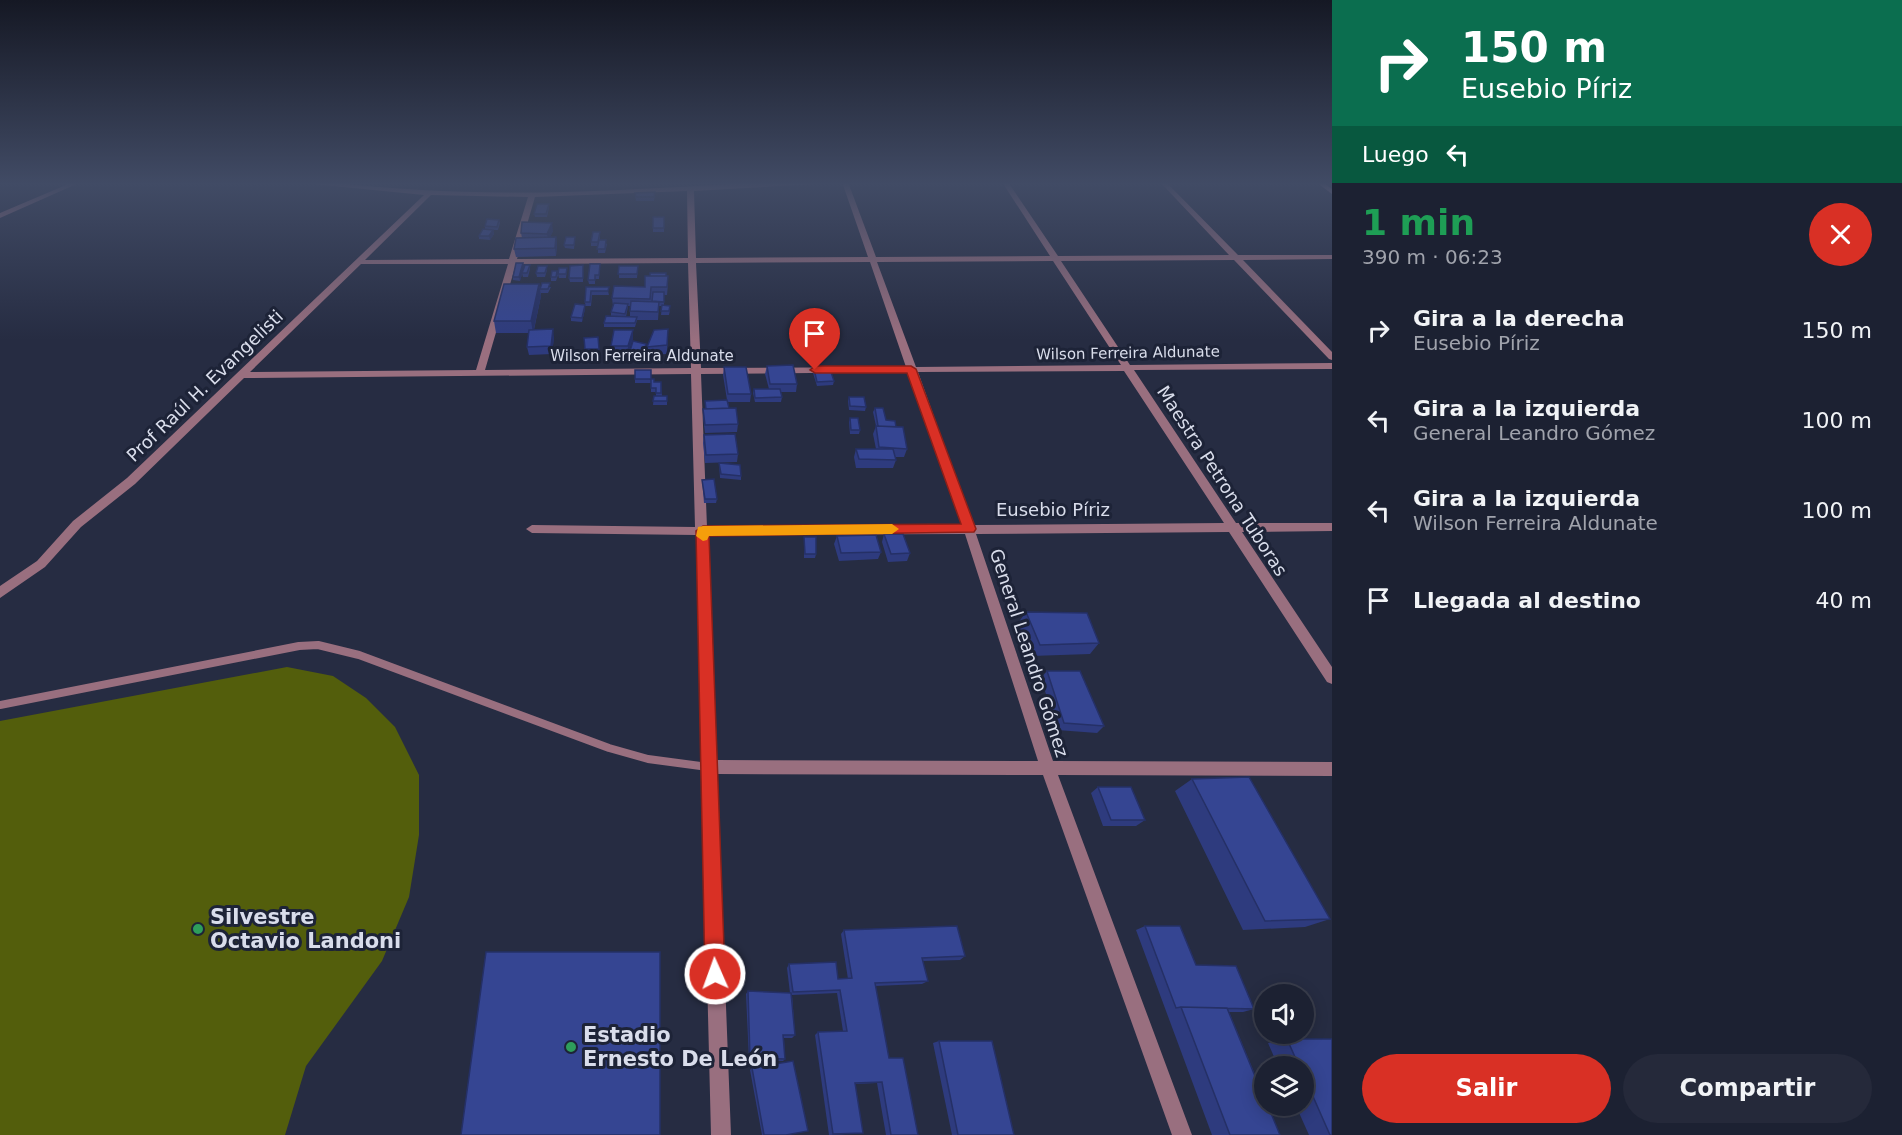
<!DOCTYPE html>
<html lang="es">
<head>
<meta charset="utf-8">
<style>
  body { margin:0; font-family:"DejaVu Sans",sans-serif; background:#25293a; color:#f1f3f6; height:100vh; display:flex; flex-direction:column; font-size:22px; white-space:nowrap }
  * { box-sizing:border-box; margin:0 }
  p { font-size:20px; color:#a0a3ac }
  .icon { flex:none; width:33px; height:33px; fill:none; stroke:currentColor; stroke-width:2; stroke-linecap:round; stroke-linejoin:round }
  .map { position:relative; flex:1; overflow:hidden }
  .sheet { display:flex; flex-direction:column; background:#1c2132; width:570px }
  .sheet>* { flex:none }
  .banner { background:#0b6e4f; color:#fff; overflow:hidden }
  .tools { position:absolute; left:1254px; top:984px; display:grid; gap:12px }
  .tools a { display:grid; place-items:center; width:60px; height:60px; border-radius:50%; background:#1c2132; box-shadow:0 3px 15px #0003,0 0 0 2px #3a3e4d; font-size:30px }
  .pin { position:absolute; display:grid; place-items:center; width:51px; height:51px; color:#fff; margin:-62px -26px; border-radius:50% 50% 50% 0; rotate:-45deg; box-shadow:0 0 6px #0007 }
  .pin .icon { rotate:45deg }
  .me { position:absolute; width:66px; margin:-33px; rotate:358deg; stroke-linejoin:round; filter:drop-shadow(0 0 4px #0008) }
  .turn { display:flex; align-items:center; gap:21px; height:126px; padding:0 30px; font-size:27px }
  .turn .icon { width:78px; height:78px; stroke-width:2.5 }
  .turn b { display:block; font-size:42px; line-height:51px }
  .then { display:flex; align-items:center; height:57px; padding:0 30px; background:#0003; gap:12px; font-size:22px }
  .round { display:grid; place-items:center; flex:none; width:63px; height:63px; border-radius:32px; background:#25293a }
  .overview { display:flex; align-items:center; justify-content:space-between; height:102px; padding:0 30px }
  h1 { font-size:36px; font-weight:700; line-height:45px; color:#1e9e55 }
  .button { display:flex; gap:12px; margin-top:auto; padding:12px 30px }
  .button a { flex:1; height:69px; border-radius:36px; background:#d93025; color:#fff; font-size:24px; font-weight:700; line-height:69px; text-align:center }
  .button a+a { background:#25293a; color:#f1f3f6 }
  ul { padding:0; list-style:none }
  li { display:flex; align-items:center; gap:18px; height:90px; padding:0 30px }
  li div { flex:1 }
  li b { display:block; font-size:22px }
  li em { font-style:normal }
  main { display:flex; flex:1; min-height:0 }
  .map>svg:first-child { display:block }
</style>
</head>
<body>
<main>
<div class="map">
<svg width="1332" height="1135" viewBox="0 0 1332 1135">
  <rect width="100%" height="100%" fill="#262c42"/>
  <path fill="#535e0c" d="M287 667 333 676 366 698 395 727 419 775V835L409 897 382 961 306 1066 285 1135H0V721Z"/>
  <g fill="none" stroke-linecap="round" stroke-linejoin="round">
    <path stroke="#996f7f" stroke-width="4.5" d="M46 182H76"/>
    <path stroke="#996f7f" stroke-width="8" d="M0 705 299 646 318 645 359 655 609 748 648 759 708 767"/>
    <path fill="#996f7f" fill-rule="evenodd" d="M73 182H81L0 218V213Z
      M310 182H327C405 191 484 194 563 192 649 190 733 182 818 182L815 184 694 191 696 258 868 257 842 182H848L876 257 1050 256 1002 182H1008L1058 256 1229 255 1160 182H1166L1238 255H1332V259L1243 260 1332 352V360L1329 359 1234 260 1061 261 1130 365 1332 363V369L1134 370 1236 523H1332V531L1242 532 1332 667V684L1327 682 1229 532 976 534 1053 761 1332 762V776L1058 775 1192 1135H1172L1043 775 717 774 731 1135H711L696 535 532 533 526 529 532 525 695 527 691 374 244 378 135 484 81 527 45 567 0 598V586L37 561 73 521 127 478 424 195 313 184ZM687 191 688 258 517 259 535 197ZM431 195 528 197 509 259 365 260ZM1053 261 1121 365 916 367 877 262ZM870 262 906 367 701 368 696 263ZM688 263 691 368 485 370 516 264ZM361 264H508L476 370 250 372ZM1124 371 1224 523 973 525 918 372ZM908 372 962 525 707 527 701 374ZM965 534 1038 761 716 760 707 535Z"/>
    <path fill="#d693ad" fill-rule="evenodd" d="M1316 182H1323L1332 189V194Z"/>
  </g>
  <path fill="#2e3b7e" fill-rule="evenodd" d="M635 193 655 196 654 201H636Z
    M549 204V208L547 217H535L534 214Z
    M653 217H664V232H653Z
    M499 220 500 223 498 230H493L494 234 490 240 479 239V236L485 229V226Z
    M553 231 550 237H556L557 245 556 256 516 257 514 249 522 238 521 233Z
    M600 232V240L607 244 605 253H598V246H591V242Z
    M575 237 574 249 565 248 564 245Z
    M523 263 524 267 520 281 513 280V277Z
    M600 264 599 279H595V284H589L588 280Z
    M530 265V269L528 277H523L522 273Z
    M583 265V282H570L569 278Z
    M619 266H638L637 278H619Z
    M567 268 566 278H559L558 274Z
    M547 270 545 277H537L536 273Z
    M557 271 558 275 556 281H551V277Z
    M539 284 540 288 551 287 548 293H541V296L534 330 554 337 552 354 529 355 527 347 529 333H496L494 321Z
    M668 284 667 295H664V305L670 310 669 315H661L662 306H659L658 320H637L635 327H604V323L611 316V312L613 306 612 298 645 287ZM628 306H630V317H626Z
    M586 287 608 291 609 295H592L591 306H585Z
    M585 305V309L582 322 571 321V317Z
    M668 329 667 354 647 355V347Z
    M598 337 599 353 585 354 584 338Z
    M633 338 628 354 612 355 611 346Z
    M646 348 644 355H630V351Z
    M767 366 797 384 796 392H780L782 397 781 402H755L753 393 754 389H769L765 374Z
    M724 367 751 394 750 402H728L729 408 738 424 737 432 705 433 703 417V409H706L705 401 727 400 723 375Z
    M814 369 834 381 833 385 817 386 813 373Z
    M635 370 654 382H661L662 396H667V405H653L654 396H656V392H651V380V383H635Z
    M849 397 866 407 865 411 849 410 848 401Z
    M875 408 886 420 896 427 907 449 904 457H895L896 460 893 468H856L854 457 856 449H876L873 434 876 426 873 412Z
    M850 418 860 430 859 434H850L849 422Z
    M704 435 738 454 737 462 705 463 703 443Z
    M719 463 741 476V480L720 478Z
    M702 480 717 499 716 503H704Z
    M884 534 910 553 907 561 888 562 882 542Z
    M837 536 881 552 878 559 839 561 834 544Z
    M804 537 816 554 815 558H804Z
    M1026 612 1099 643 1090 654 1031 656 1018 623Z
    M1047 671 1104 726 1097 733 1057 730 1041 678Z
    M1192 779 1330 919 1305 927 1243 930 1175 791Z
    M1098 787 1145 820 1136 826H1103L1091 793Z
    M1145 926 1254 1009 1243 1012H1229L1280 1135H1212L1136 930Z
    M844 930 965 956 960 960 923 961 928 981 922 984 875 986 889 1058 918 1135H886L877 1083 855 1084 863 1133 829 1135 815 1035 818 1032 843 1031 837 993 792 995 795 1035 792 1038H784L785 1059 783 1061 749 1060 746 994 748 991 790 993 787 968 789 964 838 979H848L841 934Z
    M1287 1039H1332V1135H1309L1296 1106H1304V1066H1278L1268 1043Z
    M939 1041 1014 1135H952L933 1043Z
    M752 1068 786 1135H762L750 1070Z"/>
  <path fill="#253066" d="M552 223 553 231 548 242 547 234Z
    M493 230 494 234 490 240 489 236Z
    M556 237 557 245 556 256 555 248Z
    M523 263 524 267 520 281 519 277Z
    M539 284 541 296 533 333 531 321Z
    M585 305V309L582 322V318Z
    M553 329 554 337 552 354 551 346Z
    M633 330V338L628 354V346Z"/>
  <path fill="#354592" stroke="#253066" stroke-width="1.5" d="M655 192 654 197H636L635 193Z
    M537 204H549L546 214H534Z
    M653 217H664V228H653Z
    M487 219 499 220 497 227 485 226Z
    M522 222 552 223 547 234 521 233Z
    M483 229 493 230 489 236H479Z
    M593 232H600L598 242H591Z
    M556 237 555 248 514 249 516 238Z
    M566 237H575L574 245H564Z
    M599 240H606L605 249H597Z
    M516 263H523L519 277H513Z
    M590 264H600L599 275H595V280H588Z
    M525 265H530L527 273H522Z
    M583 265V278H569L570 266Z
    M538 266H547L545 273H536Z
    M619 266H638L637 274H618Z
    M559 268H567L566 274H558Z
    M552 271H557L556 277H551Z
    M650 273H666V276H650Z
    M645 276H668L667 287H651L650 299 612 298 614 286 645 287Z
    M542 283H550L548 289H540Z
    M504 284H539L531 321H494Z
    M586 287H609L608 291H591L590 302H585Z
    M653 292H664V302L652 301Z
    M631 301 659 302 658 312 630 311Z
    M614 303 628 304 625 314 611 312Z
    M575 304 585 305 582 318 571 317Z
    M662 305 670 306 669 311H661Z
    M606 316 637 317 635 323H604Z
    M553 329 551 346 527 347 529 330Z
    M668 329 667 345 647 347 654 330Z
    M614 330H633L628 346H611Z
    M598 337 599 349H585L584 338Z
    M633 341 646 344 644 351H630Z
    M793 365 797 384H770L767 366Z
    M724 367H746L751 394H728Z
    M814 369H830L834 381 817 382Z
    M635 370H651V379H635Z
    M651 379H654V382H661V393H656V388H651Z
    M754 389H780L782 397 755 398Z
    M654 396H667V401H653Z
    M849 397H864L866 407 850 406Z
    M727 400 729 408 706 409 705 401Z
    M736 408 738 424 705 425 703 409Z
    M875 408H883L886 420 895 421 896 427 878 426Z
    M850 418H858L860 430H851Z
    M876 426 903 427 907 449 879 447Z
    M735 434 738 454 706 455 704 435Z
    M856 449H893L896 460 859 459Z
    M719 463 740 465 741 476 721 474Z
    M714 479 717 499H705L702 480Z
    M884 534H903L910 553 891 554Z
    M876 535 881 552 841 553 837 536Z
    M804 537H816V554H805Z
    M1026 612 1087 613 1099 643 1040 645Z
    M1047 671H1080L1104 726 1064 723Z
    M1249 777 1330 919 1265 921 1192 779Z
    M1098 787H1131L1145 820H1111Z
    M957 926 965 956 922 958 928 981 875 983 889 1058H903L918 1135H891L882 1082 855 1083 863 1133 833 1134 818 1032 847 1031 840 990 793 992 789 964 836 962 838 979 852 978 844 930Z
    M1145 926H1180L1196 965 1236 966 1254 1009 1181 1007 1176 1008Z
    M486 952H660V1135H461Z
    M748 991 791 993 795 1035H783L785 1059 750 1058Z
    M1181 1007 1227 1008 1264 1098V1106H1268L1280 1135H1230Z
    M1287 1039H1332V1135H1330L1304 1076V1066H1299Z
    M939 1041H992L1014 1135H958Z
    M793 1061 808 1131 786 1135H764L752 1068Z"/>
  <linearGradient id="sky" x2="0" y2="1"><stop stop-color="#151824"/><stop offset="0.54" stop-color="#414b65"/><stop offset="1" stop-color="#414b65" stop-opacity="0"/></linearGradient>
  <rect width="1332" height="340" fill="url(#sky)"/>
  <path fill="#d93025" stroke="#8d1f18" stroke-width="1.5" d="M911 366 916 369 976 529 974 532 709 536 725 974 722 981 715 984 708 981 705 974 696 531 703 526 961 524 907 373H815L810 370 815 366Z"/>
  <path fill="#f59e0b" d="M892 524 899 529 892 534 709 536 707 540 703 541 696 536 698 527 703 526Z"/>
  <g fill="#2e9e5b" stroke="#1d2337" stroke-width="2">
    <circle cx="198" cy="929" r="6"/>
    <circle cx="571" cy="1047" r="6"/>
  </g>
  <g text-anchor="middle" stroke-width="6" stroke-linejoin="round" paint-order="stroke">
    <g font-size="15" fill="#d9ddeb" stroke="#1d2337">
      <text transform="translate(1128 353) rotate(-1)" y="5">Wilson Ferreira Aldunate</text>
      <text x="642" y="361">Wilson Ferreira Aldunate</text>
    </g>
    <g font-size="18" fill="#d9ddeb" stroke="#1d2337">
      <text transform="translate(205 386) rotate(-44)" y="6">Prof Raúl H. Evangelisti</text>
      <text transform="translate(1222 481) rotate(57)" y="6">Maestra Petrona Tuboras</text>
      <text x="1053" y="516">Eusebio Píriz</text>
      <text transform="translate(1029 653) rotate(72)" y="6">General Leandro Gómez</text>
    </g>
    <g font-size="21" font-weight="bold" fill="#d9ddeb" stroke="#1d2337" text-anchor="start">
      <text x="210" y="924">Silvestre<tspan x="210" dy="24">Octavio Landoni</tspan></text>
      <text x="583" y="1042">Estadio<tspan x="583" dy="24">Ernesto De León</tspan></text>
    </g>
  </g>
</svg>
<div class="tools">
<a><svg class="icon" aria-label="sound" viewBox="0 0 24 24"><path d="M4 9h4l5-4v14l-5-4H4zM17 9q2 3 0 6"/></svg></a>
<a><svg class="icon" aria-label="layers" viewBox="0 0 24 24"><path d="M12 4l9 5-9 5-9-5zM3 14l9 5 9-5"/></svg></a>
</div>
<div class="pin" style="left:815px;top:370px;background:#d93025"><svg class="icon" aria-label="arrive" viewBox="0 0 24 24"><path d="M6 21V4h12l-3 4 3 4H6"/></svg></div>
<svg class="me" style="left:715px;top:974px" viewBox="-20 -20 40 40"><circle r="17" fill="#d93025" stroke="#fff" stroke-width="3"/><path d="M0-11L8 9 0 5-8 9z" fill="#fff"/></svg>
</div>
<section class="sheet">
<div class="banner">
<div class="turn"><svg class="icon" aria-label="right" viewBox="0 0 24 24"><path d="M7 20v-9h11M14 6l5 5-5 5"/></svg><div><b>150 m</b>Eusebio Píriz</div></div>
<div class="then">Luego<svg class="icon" aria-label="left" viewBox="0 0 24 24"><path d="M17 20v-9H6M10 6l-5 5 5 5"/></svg></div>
</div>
<div class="overview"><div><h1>1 min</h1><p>390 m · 06:23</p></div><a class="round" style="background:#d93025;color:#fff"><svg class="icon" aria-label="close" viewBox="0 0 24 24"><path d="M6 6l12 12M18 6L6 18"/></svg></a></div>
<ul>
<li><svg class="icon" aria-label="right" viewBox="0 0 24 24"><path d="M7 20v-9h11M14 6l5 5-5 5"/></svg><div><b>Gira a la derecha</b><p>Eusebio Píriz</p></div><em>150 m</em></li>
<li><svg class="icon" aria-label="left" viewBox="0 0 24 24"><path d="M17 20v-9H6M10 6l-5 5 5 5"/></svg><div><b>Gira a la izquierda</b><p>General Leandro Gómez</p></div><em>100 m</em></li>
<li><svg class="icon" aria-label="left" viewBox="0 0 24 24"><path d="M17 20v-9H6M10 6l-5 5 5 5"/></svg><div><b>Gira a la izquierda</b><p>Wilson Ferreira Aldunate</p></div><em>100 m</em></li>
<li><svg class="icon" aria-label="arrive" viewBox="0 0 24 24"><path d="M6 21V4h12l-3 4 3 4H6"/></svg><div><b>Llegada al destino</b></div><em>40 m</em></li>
</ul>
<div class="button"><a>Salir</a><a>Compartir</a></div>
</section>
</main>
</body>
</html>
